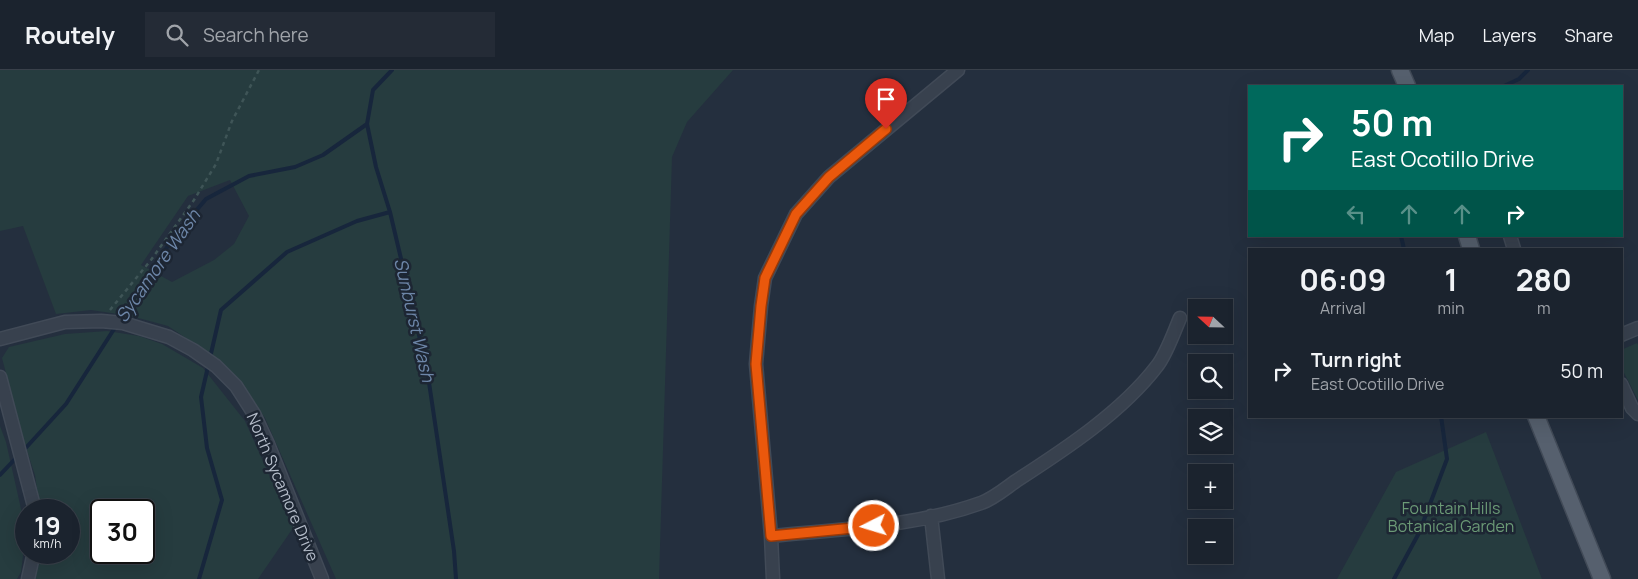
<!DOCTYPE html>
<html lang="en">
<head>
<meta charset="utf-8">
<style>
  body { margin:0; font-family:Manrope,sans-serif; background:#242b36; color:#f1f3f6; height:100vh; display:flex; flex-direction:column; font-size:19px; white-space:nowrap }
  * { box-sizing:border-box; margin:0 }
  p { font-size:16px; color:#a0a4aa }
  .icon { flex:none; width:28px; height:28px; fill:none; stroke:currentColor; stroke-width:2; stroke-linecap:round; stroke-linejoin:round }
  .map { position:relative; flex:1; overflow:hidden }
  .drawer { position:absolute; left:1248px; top:178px; width:375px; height:170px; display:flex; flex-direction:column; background:#1b232e; border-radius:0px; box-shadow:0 5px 20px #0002,0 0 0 1px #39404a }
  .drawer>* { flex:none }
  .banner { position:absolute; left:1248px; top:15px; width:375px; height:152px; border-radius:0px; box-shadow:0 5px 20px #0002,0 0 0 1px #39404a; background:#00695c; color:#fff; overflow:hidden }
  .needle { width:32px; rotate:292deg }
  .buttons { position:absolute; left:1188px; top:229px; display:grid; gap:10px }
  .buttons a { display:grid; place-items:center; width:45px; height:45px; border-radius:0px; background:#1b232e; box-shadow:0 5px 20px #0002,0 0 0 1px #39404a; font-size:25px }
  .speed { position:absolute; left:15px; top:429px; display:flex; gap:10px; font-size:25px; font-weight:700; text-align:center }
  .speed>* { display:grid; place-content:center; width:65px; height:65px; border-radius:50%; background:#1b232e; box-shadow:0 5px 20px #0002,0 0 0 1px #39404a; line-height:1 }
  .speed small { font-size:12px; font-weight:400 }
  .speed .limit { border:2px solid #111; border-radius:8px; background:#fff; color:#111 }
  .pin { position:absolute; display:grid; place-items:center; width:42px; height:42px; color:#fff; margin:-51px -21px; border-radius:50% 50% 50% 0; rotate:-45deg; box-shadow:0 0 5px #0007 }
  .pin .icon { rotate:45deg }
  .me { position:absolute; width:55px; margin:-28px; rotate:265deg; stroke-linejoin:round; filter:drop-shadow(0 0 4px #0008) }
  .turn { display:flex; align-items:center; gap:18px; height:105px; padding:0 20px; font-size:22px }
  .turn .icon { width:65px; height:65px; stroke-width:2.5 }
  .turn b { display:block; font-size:35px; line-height:42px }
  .lanes { display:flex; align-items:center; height:48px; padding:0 20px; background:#0003; justify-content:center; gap:25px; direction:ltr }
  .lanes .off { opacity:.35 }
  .eta { display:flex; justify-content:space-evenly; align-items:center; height:85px; text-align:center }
  .eta b { font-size:30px; font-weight:700; line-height:35px }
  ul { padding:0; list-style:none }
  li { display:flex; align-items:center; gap:15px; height:75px; padding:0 20px }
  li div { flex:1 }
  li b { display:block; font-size:19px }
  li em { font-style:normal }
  header { display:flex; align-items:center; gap:30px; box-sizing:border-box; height:70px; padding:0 25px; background:#1b232e; border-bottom:1px solid #39404a }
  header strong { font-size:24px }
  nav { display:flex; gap:28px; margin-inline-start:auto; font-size:18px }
  .search { width:350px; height:45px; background:#242b36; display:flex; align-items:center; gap:12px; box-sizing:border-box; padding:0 18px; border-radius:0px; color:#a0a4aa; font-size:19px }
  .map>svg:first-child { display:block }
</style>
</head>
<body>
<header>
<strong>Routely</strong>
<div class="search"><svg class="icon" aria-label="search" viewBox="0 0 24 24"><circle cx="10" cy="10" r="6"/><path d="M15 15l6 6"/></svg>Search here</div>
<nav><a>Map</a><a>Layers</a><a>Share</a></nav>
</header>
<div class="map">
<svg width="1638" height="509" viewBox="0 0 1638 509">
  <rect width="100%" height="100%" fill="#242f3e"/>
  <path fill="#263c3f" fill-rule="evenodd" d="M0 0H733L687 52 672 87 659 509H336L265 348 243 317 216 288 168 256 131 246 91 240 56 244 23 156 0 161ZM230 110 249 146 234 174 214 190 172 212 141 195 188 126Z
    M107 261 139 266 162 274 203 298 245 351 293 458 258 509H34L41 489V483L69 482V440H40L35 405 23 369 2 288 9 277 65 264ZM101 440H144V482H101Z
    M1637 273 1638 275V330L1621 297V280Z
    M0 356 6 372 26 461 21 502 17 509H0Z
    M1486 362 1542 509H1337L1396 402Z"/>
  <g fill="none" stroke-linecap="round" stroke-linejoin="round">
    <path stroke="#17263c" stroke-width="4" d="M392 0 373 20 367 54 376 97 390 142 427 299 454 481 456 509
      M1504 16 1519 9 1528 0
      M1401 166 1404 179
      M120 250 173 168 206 129 249 106 295 97 323 85 367 54
      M22 382 66 334 116 256
      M0 405 17 387
      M199 509 222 430 207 378 201 327 221 240 287 182 357 151 390 142
      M1394 509 1419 463 1447 389 1441 346"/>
    <g stroke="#414a57" stroke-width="15">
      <path id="minor" d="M1510 166 1514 179
        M1621 265 1638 258
        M0 269 65 252 101 251 123 253 169 267 193 280 216 296 236 316 254 344 268 374 322 509
        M0 307 35 440
        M1621 314 1632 338 1638 344
        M931 446 938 509
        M771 466C841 459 914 457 981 433 993 429 1006 418 1016 411 1064 380 1122 342 1157 296 1166 285 1174 262 1180 248
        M28 509 34 482
        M773 509 771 466 756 294 761 236 765 208 796 144 829 107 958 0"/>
    </g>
    <g stroke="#414a57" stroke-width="19">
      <path id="major" d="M1400 0 1407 16
        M1467 166 1471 179
        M1536 346 1602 509"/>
    </g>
    <path stroke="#3f5557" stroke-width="2.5" stroke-dasharray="4 4" stroke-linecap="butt" d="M110 240 151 190 194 130 216 94 232 51 259 0"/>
    <use href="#minor" stroke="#38414e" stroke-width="12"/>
    <use href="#major" stroke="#56606e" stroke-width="16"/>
  </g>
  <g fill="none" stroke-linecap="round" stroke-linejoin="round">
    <g stroke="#983908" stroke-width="12">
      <path id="route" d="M874 456 771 466 756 294 761 236 765 208 796 144 829 107 886 59"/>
    </g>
    <use href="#route" stroke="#ea580c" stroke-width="9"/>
  </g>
  <g text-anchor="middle" stroke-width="5" stroke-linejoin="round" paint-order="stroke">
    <g font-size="16" fill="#b4bcc9" stroke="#1d2633">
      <text transform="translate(283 417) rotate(67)" y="6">North Sycamore Drive</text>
    </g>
    <g font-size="16" fill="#6b9a76" stroke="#1d2633">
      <text x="1451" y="444">Fountain Hills<tspan x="1451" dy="18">Botanical Garden</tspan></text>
    </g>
    <g font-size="18" font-style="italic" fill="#6d86a8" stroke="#1d2633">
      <text transform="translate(158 196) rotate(-55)" y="6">Sycamore Wash</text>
      <text transform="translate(414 250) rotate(77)" y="6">Sunburst Wash</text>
    </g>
  </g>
</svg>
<div class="buttons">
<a><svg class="needle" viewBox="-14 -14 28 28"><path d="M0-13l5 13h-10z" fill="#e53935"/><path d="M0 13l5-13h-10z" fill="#a0a4aa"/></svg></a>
<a><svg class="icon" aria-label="search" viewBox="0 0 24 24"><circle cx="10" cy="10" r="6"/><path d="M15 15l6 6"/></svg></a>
<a><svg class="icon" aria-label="layers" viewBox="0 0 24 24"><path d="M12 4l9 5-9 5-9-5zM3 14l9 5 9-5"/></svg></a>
<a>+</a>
<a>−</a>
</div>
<div class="speed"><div>19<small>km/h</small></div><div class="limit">30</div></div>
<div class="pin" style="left:886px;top:59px;background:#d93025"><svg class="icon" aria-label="arrive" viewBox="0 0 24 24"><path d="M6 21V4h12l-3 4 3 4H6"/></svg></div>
<svg class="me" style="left:874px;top:456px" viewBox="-20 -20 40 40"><circle r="17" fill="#ea580c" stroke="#fff" stroke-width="3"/><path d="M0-11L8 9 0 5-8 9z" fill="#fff"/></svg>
<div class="banner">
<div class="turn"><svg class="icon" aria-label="right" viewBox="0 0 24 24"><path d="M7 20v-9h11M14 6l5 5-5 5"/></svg><div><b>50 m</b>East Ocotillo Drive</div></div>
<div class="lanes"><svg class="icon off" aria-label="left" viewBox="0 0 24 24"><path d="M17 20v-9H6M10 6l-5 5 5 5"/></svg><svg class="icon off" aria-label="ahead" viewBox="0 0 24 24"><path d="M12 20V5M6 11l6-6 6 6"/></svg><svg class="icon off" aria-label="ahead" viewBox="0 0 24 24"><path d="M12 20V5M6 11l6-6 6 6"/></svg><svg class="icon" aria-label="right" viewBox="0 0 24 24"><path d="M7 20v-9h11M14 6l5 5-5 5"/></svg></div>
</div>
<section class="drawer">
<div class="eta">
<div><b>06:09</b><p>Arrival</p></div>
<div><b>1</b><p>min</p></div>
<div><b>280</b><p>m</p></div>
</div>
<ul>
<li><svg class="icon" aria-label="right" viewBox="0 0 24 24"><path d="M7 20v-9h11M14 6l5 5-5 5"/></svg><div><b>Turn right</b><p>East Ocotillo Drive</p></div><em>50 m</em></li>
</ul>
</section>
</div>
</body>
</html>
